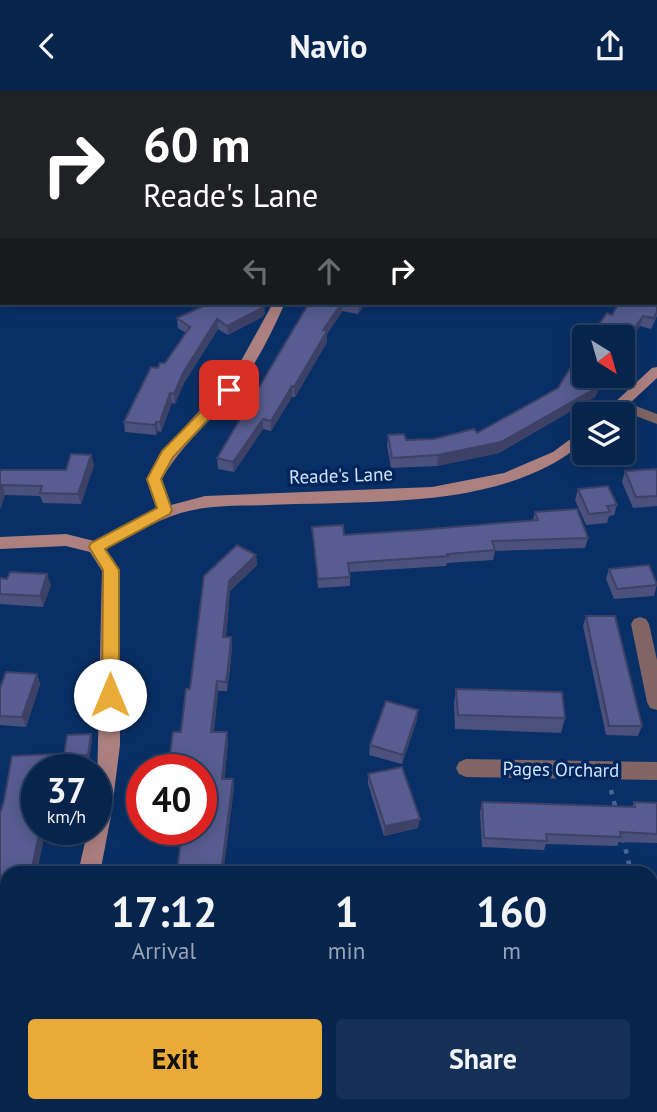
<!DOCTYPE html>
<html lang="en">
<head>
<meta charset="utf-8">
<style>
  body { margin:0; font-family:"PT Sans",sans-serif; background:#153056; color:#f1f3f6; height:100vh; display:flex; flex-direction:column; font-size:26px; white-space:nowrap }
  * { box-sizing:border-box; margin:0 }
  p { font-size:23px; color:#98a4b5 }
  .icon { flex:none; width:38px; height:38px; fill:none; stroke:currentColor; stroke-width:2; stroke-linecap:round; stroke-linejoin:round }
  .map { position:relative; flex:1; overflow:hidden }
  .drawer { position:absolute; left:0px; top:775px; width:658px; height:247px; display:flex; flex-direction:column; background:#07244c; border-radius:21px 21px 0 0; box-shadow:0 4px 18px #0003,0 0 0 2px #284164 }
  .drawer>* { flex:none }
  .guide { position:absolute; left:0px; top:0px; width:658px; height:214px; box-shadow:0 4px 18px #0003,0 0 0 2px #284164; background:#202124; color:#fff; overflow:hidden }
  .needle { width:46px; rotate:143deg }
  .tools { position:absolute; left:572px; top:234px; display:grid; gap:14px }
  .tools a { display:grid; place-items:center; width:63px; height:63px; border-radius:7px; background:#07244c; box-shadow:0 4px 18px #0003,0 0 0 2px #284164; font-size:35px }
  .speed { position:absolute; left:21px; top:663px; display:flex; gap:14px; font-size:35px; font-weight:700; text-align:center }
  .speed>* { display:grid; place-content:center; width:91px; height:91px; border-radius:50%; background:#07244c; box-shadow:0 4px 18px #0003,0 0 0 2px #284164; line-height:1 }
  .speed small { font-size:18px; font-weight:400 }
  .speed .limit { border:10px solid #d22; background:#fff; color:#111 }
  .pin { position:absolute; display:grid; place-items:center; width:60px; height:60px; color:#fff; margin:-30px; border-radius:14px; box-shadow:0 4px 10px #0006 }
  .me { position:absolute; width:77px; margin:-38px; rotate:0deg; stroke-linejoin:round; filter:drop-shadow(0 0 5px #0008) }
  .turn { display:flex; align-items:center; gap:24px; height:147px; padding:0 28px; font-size:32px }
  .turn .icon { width:91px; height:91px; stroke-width:2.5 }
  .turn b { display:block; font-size:49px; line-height:60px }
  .lanes { display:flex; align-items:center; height:66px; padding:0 28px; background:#0003; justify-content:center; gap:35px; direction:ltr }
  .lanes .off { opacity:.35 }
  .eta { display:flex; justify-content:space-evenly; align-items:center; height:119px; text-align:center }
  .eta b { font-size:42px; font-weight:700; line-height:49px }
  .primary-button { display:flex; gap:14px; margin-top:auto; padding:14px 28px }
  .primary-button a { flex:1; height:80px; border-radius:7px; background:#e9ab38; color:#111; font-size:28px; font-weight:700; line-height:80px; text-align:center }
  .primary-button a+a { background:#153056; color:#f1f3f6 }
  header { display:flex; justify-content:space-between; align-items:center; height:91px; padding:0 28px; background:#07244c; font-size:32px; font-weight:700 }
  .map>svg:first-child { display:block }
</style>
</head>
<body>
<header><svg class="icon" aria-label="back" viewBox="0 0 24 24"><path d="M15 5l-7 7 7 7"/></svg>Navio<svg class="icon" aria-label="share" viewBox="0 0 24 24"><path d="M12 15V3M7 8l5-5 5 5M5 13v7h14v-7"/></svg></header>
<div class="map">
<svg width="657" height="1021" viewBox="0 0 657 1021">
  <rect width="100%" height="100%" fill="#093066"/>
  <path fill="#735625" d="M56 0H383L55 2Z"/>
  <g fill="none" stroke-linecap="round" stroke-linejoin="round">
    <path stroke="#466794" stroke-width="4.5" stroke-dasharray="4.5 7" stroke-linecap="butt" d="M611 699 616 719
      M623 747 631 782"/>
    <path fill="#816464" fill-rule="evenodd" d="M620 309 657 323V333L615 317 613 314Z
      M640 526 646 528 649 533 657 569V619L650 617 647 611 631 533 634 528Z
      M466 668 657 671V689L466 686 459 683 456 677 459 671Z
      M651 983 657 985V1010L651 1008Z
      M444 1015H470L469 1021H443Z"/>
    <path fill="#ad8080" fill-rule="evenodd" d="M392 0H402L391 2Z
      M273 212H285C271 243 256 274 235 301 210 331 181 354 162 388L171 414 205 405 432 396 504 382 553 361 584 338V351C504 420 368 409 267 414 243 415 217 414 193 419 162 425 134 443 106 458L120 479V654L111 725 100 782H78L88 738H96L102 480 90 461 66 455 0 458V446L66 443 94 450 157 419 146 388 173 349 236 279Z
      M657 276V287L617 324H601L652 277Z
      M29 1015H55L54 1021H28Z"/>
  </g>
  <path fill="#4b507d" d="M657 170V225L651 238 640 235 623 259V247L612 224Z
    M309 212H366L358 223 342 220 327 243V251L295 306H292L271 340 263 338 234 381 218 378 217 367Z
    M265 222 262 226 228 244 218 238 184 292 175 313 172 312 161 341 158 340 156 344 125 341 124 331 158 277 165 272 186 242 178 237 177 227Z
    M558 297 595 306 499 362 437 375 391 377 387 354 388 344 406 349 434 348 477 342Z
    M91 364 94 374 81 413 43 412 40 405 5 404 0 418V379H66Z
    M625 380 657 381V415L633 417 622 391Z
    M578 398 617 414 614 424 609 425 607 432 586 434 575 409Z
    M535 421 588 447 585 457 495 460 493 469 447 472 446 475 350 481V495L318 497 312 436 344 444 419 439 533 429Z
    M256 464 257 474 230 500 226 546H231L232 556 230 578 227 600H218L214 641 228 651 224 688H233L234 697 223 782H177L201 738 181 641 190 598 204 485Z
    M609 478 657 493 654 505 614 508 606 488Z
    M0 487 51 494 43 516 0 513Z
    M586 525 642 635 638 645 606 644 583 535Z
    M37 583 40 593 26 636 0 634V597Z
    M456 598 565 627 561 642 455 638 454 612Z
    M417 629 402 673 369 664 370 654Z
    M92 648 89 669 65 670 64 665Z
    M368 683 418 737 384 745 368 693Z
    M482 711 632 716 634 711 657 712V752L619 751 617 755 546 753 544 759 482 756 480 721Z
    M345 1015H420L419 1018 345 1019Z"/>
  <path fill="#3d4166" d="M264 212 265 222 262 226 228 244 227 235Z
    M342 212H343L342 221 327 243V251L295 306 294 296 323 239Z
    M359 212H366L358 223 359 213Z
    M643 225 640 235 624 260 626 249Z
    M217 228 218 238 184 292 175 313 174 303 183 282Z
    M604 285H607L595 306 499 362 437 375 438 364Z
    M292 295V306L271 340V330Z
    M170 302 172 312 161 341 160 331Z
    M263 328V338L234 381 233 371Z
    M156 331 158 340 156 344 155 334Z
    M91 364 94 374 81 413 78 403Z
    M2 394 5 404 0 418V399Z
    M256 464 257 474 230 500 225 556 223 546 229 490Z
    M47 483 51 494 43 516 40 505Z
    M231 546 232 556 227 600 226 591Z
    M37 583 40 593 26 636 22 626Z
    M217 590 218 600 213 651 211 641Z
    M418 619 417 629 402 673 403 664Z
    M227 641 228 651 224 697 222 688Z
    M91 643 92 648 89 669 88 664Z
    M56 663 59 672 58 679H52Z
    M233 688 234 697 223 782H221Z
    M420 728 418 737 384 745 385 735Z
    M40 738H46L37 782H31Z
    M7 832V862L2 885 0 882V862Z
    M157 1015H167L161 1021H151Z"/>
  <path fill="#575d91" stroke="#3d4166" stroke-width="2" d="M595 0H657V8L656 2H598Z
    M657 170V220L654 227 643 225 626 249 624 248 623 250V247H589L607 222 612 224 619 212H656Z
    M210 212H264L262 217 227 235 217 228 183 282 174 303 170 302 160 331H156L155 334 124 331 151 276 158 277 160 272H165L190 236 177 227Z
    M309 212H342L323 239 327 240 294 296 292 295 271 330 263 328 233 371 217 367Z
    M584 254V285H604L598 296 501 351 438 364 392 367 388 344 404 343 406 349 434 348 474 338 477 342 558 297Z
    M71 363 91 364 78 403 40 402 42 395 2 394 0 399V379H66Z
    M656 378 657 381V405L636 406 625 380Z
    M608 395 617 414 607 415 610 421 589 423 578 398Z
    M577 418 588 447 492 450 495 459 447 463 448 465 348 472 350 486 318 488 312 436 343 434 344 444 419 439 538 429 535 421Z
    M237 454 256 464 229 490 223 546H231L229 568 226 591 217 590 211 641H227L222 688H233L221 782H177L182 738H201V679H168L173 641H181L186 598H190L204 485Z
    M649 474 657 494 617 498 609 478Z
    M10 481 47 483 40 505 0 503V487L7 488Z
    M586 525H615L642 635H609Z
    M6 581 37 583 22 626 0 625V597Z
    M456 598 562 601 565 627 458 624Z
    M386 610 418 619 403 664 370 654Z
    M91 643 88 664 64 665 67 644Z
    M56 663 52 679H37V738H40L31 782H7V832L0 862V723L4 710 12 665Z
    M402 676 420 728 385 735 368 683Z
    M482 711 635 716 634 711 657 712V743L620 741 621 746 546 743 547 750 484 747Z
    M108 1015H157L151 1021H112Z"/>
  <path fill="#e9ab38" stroke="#976f24" stroke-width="2" d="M229 295 236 299 234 301 173 366 161 388 172 419 170 423 105 458 119 479V604L117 609H104L102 604 103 479 89 456 91 452 157 417 147 388 162 360 225 296Z"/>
  <g text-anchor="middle" stroke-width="7" stroke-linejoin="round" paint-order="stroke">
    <g font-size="19" fill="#d1e3fe" stroke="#00255a">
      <text transform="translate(341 384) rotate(-2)" y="7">Reade's Lane</text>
      <text transform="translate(561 678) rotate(1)" y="7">Pages Orchard</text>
    </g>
  </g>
</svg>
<div class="tools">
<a><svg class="needle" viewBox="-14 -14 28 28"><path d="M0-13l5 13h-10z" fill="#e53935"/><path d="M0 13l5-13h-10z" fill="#98a4b5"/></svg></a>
<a><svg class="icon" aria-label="layers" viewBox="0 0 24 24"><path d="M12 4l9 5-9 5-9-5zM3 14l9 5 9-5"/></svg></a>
</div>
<div class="speed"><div>37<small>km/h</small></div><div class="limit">40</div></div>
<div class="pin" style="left:229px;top:299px;background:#d93025"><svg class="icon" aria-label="arrive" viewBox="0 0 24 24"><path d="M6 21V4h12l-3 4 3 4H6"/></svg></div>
<svg class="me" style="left:110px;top:604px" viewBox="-20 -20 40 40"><circle r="19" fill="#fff"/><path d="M0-13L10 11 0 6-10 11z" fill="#e9ab38"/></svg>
<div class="guide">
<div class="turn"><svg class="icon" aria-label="right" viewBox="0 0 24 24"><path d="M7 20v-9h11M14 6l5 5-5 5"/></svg><div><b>60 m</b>Reade's Lane</div></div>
<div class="lanes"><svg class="icon off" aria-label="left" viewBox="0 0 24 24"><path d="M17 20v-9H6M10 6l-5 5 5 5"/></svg><svg class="icon off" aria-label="ahead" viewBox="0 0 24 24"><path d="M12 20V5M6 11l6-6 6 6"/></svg><svg class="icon" aria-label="right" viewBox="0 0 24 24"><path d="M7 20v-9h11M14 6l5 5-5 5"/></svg></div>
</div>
<section class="drawer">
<div class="eta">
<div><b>17:12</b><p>Arrival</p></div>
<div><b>1</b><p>min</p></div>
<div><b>160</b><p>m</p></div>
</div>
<div class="primary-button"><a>Exit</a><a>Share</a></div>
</section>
</div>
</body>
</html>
